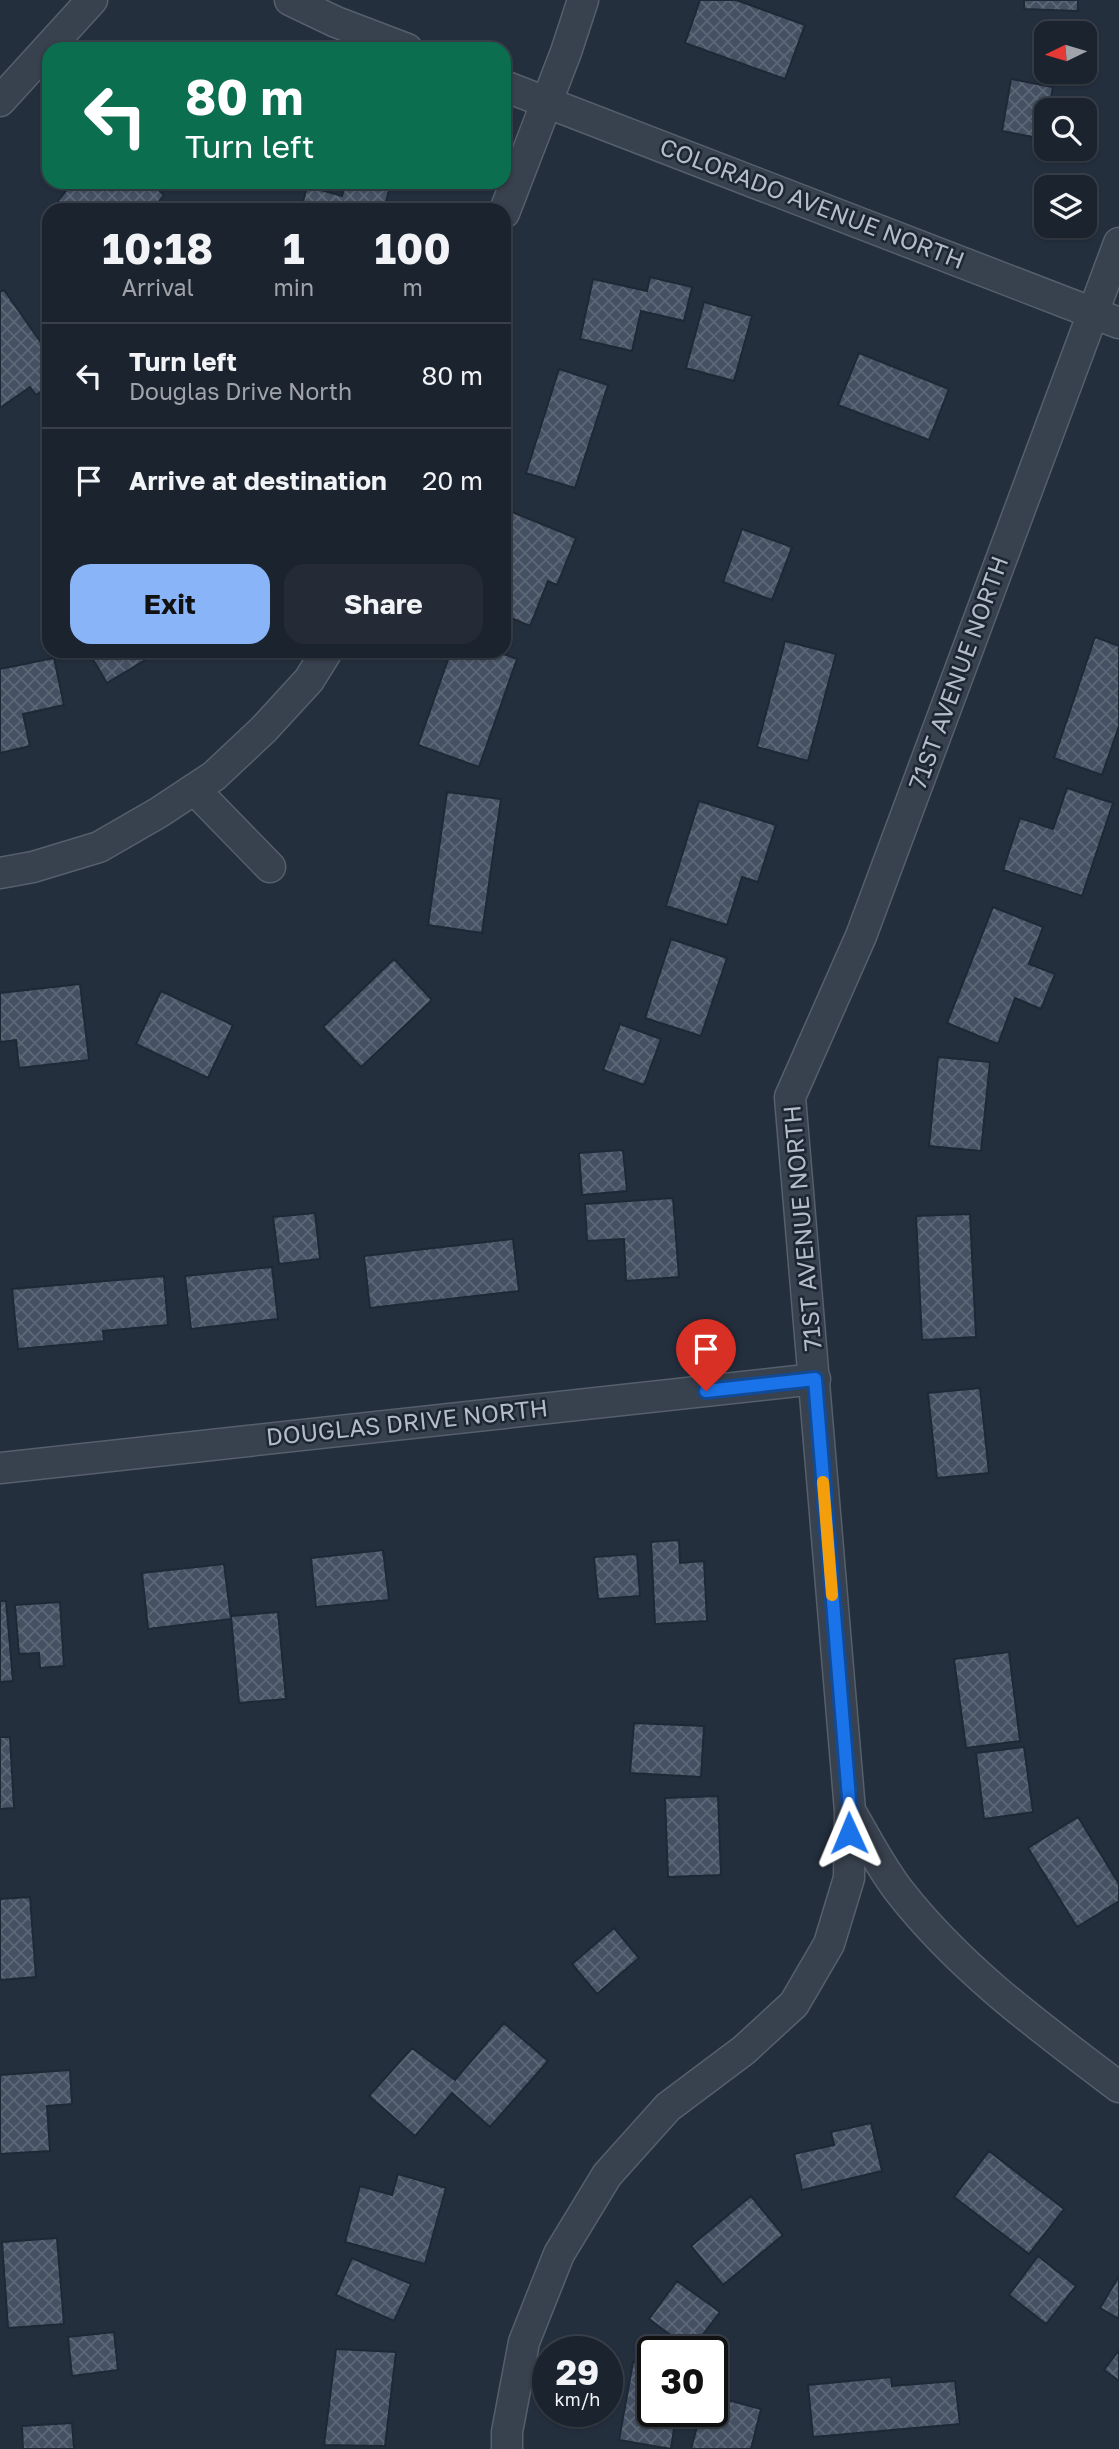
<!DOCTYPE html>
<html lang="en">
<head>
<meta charset="utf-8">
<style>
  body { margin:0; font-family:"Golos Text",sans-serif; background:#242b36; color:#f1f3f6; height:100vh; display:flex; flex-direction:column; font-size:26px; white-space:nowrap }
  * { box-sizing:border-box; margin:0 }
  p { font-size:23px; color:#a0a4aa }
  .icon { flex:none; width:38px; height:38px; fill:none; stroke:currentColor; stroke-width:2; stroke-linecap:round; stroke-linejoin:round }
  .map { position:relative; flex:1; overflow:hidden }
  .panel { position:absolute; left:42px; top:203px; width:469px; height:455px; display:flex; flex-direction:column; background:#1b232e; border-radius:21px; box-shadow:0 2px 5px #0004,0 0 0 2px #39404a }
  .panel>* { flex:none }
  .banner { position:absolute; left:42px; top:42px; width:469px; height:147px; border-radius:21px; box-shadow:0 2px 5px #0004,0 0 0 2px #39404a; background:#0b6e4f; color:#fff; overflow:hidden }
  .needle { width:46px; rotate:265deg }
  .fabs { position:absolute; left:1034px; top:21px; display:grid; gap:14px }
  .fabs a { display:grid; place-items:center; width:63px; height:63px; border-radius:14px; background:#1b232e; box-shadow:0 2px 5px #0004,0 0 0 2px #39404a; font-size:35px }
  .speed { position:absolute; left:532px; top:2336px; display:flex; gap:14px; font-size:35px; font-weight:700; text-align:center }
  .speed>* { display:grid; place-content:center; width:91px; height:91px; border-radius:50%; background:#1b232e; box-shadow:0 2px 5px #0004,0 0 0 2px #39404a; line-height:1 }
  .speed small { font-size:18px; font-weight:400 }
  .speed .limit { border:4px solid #111; border-radius:10px; background:#fff; color:#111 }
  .pin { position:absolute; display:grid; place-items:center; width:60px; height:60px; color:#fff; margin:-72px -30px; border-radius:50% 50% 50% 0; rotate:-45deg; box-shadow:0 0 7px #0007 }
  .pin .icon { rotate:45deg }
  .me { position:absolute; width:77px; margin:-38px; rotate:359deg; stroke-linejoin:round; filter:drop-shadow(0 0 5px #0008) }
  .turn { display:flex; align-items:center; gap:24px; height:147px; padding:0 28px; font-size:32px }
  .turn .icon { width:91px; height:91px; stroke-width:2.5 }
  .turn b { display:block; font-size:49px; line-height:60px }
  .eta { display:flex; justify-content:space-evenly; align-items:center; height:119px; text-align:center }
  .eta b { font-size:42px; font-weight:700; line-height:49px }
  .primary-button { display:flex; gap:14px; margin-top:auto; padding:14px 28px }
  .primary-button a { flex:1; height:80px; border-radius:21px; background:#8ab4f8; color:#111; font-size:28px; font-weight:700; line-height:80px; text-align:center }
  .primary-button a+a { background:#242b36; color:#f1f3f6 }
  ul { padding:0; list-style:none }
  li { display:flex; align-items:center; gap:21px; height:105px; padding:0 28px; border-top:2px solid #39404a }
  li div { flex:1 }
  li b { display:block; font-size:26px }
  li em { font-style:normal }
  .map>svg:first-child { display:block }
</style>
</head>
<body>
<div class="map">
<svg width="1119" height="2449" viewBox="0 0 1119 2449">
  <defs>
    <pattern id="building-cross-hatch" width="8" height="8" patternUnits="userSpaceOnUse" patternTransform="scale(1.75)"><rect width="8" height="8" fill="#455162"/><path d="M0 0l8 8M0 8l8-8" fill="none" stroke="#5d6877"/></pattern>
  </defs>
  <rect width="100%" height="100%" fill="#242f3e"/>
  <path fill="url(#building-cross-hatch)" stroke="#1f2835" stroke-width="2" d="M700 0H736L805 25 785 79 685 43Z
    M1024 0H1078V11L1024 9Z
    M1011 79 1053 87 1049 110H1046L1044 139 1002 131Z
    M73 182H150L164 195 152 210H69L58 201Z
    M346 182H391L384 210H301L307 186 342 196Z
    M650 277 692 287 684 321 641 311 632 351 580 339 593 279 647 291Z
    M4 290 49 354V386L36 395 30 387 0 408V292Z
    M704 302 752 316 734 381 686 368Z
    M859 353 949 389 929 440 838 405Z
    M559 369 608 385 575 488 526 473Z
    M507 510 576 538 557 585 548 581 530 626 504 615V518Z
    M742 529 792 547 772 600 723 582Z
    M1095 637 1119 646V726L1102 775 1054 758Z
    M785 641 836 654 808 761 757 747Z
    M88 651H160L107 683Z
    M451 651H496L517 659 479 767 418 745Z
    M54 658 64 705 23 714 30 746 0 753V669Z
    M1067 788 1113 803 1082 896 1003 870 1020 818 1053 829Z
    M447 792 501 799 482 933 428 925Z
    M699 801 776 825 758 882 742 877 727 925 666 906Z
    M993 907 1043 927 1029 964 1055 974 1041 1009 1015 998 998 1044 947 1023Z
    M671 939 727 958 701 1036 645 1018Z
    M394 959 432 1000 361 1067 323 1027Z
    M80 984 89 1060 19 1068 16 1040 0 1042V993Z
    M161 991 233 1025 208 1078 136 1044Z
    M620 1024 661 1039 644 1085 603 1070Z
    M938 1057 990 1062 981 1151 929 1146Z
    M623 1150 627 1191 582 1195 579 1153Z
    M673 1198 679 1277 626 1281 624 1239 587 1241 585 1204Z
    M315 1213 320 1259 279 1264 273 1217Z
    M970 1214 976 1337 922 1340 916 1216Z
    M513 1239 519 1291 370 1308 364 1256Z
    M272 1267 278 1319 191 1329 185 1276Z
    M164 1276 168 1325 103 1331 104 1341 18 1349 12 1289Z
    M980 1388 989 1473 937 1478 928 1393Z
    M679 1540 680 1563 704 1561 707 1621 655 1624 651 1542Z
    M383 1550 389 1600 316 1607 311 1558Z
    M637 1554 640 1596 598 1599 594 1557Z
    M224 1564 231 1619 148 1629 142 1573Z
    M0 1601H6L13 1681 0 1682Z
    M60 1602 64 1666 40 1668 39 1653 19 1654 15 1605Z
    M278 1612 286 1699 239 1703 231 1616Z
    M1009 1652 1020 1741 966 1748 954 1659Z
    M634 1723 704 1726 701 1777 630 1773Z
    M0 1737H10L14 1808 0 1809Z
    M1024 1747 1033 1812 984 1819 976 1753Z
    M718 1796 721 1875 668 1877 665 1798Z
    M1078 1817 1119 1884V1901L1077 1927 1028 1848Z
    M30 1897 36 1977 0 1980V1899Z
    M614 1928 639 1958 597 1994 572 1964Z
    M504 2023 548 2061 490 2127 452 2093 415 2136 369 2096 412 2048 455 2080Z
    M70 2070 72 2104 47 2106 50 2151 0 2154V2075Z
    M871 2123 882 2171 802 2190 794 2154 834 2145 831 2132Z
    M989 2151 1064 2209 1029 2254 954 2197Z
    M398 2174 446 2188 425 2264 345 2242 360 2186 392 2195Z
    M751 2196 783 2235 723 2285 691 2246Z
    M57 2238 64 2324 8 2328 2 2242Z
    M1038 2256 1076 2286 1046 2324 1009 2295Z
    M352 2258 411 2284 394 2321 336 2295Z
    M1119 2276V2319L1100 2308Z
    M677 2281 720 2312 691 2350 649 2319Z
    M114 2332 118 2370 72 2376 68 2337Z
    M336 2349 396 2352 385 2446 324 2445Z
    M1119 2350V2381L1104 2370Z
    M633 2362 653 2366V2412H694L691 2426 675 2422 671 2449 619 2440Z
    M891 2377 892 2386 955 2381 960 2424 813 2437 808 2385Z
    M720 2398 761 2409 751 2449H691L698 2423 713 2427Z
    M72 2423 74 2449H23L22 2426Z"/>
  <g fill="none" stroke-linecap="round" stroke-linejoin="round">
    <g stroke="#565f6c" stroke-width="33">
      <path id="street" d="M290 0 336 22 407 49
        M504 86 1119 323
        M0 101 92 0
        M504 213 566 52 583 0
        M194 789 270 867
        M0 873 33 867 99 847 158 813 214 776 263 730 309 680 327 651
        M0 1468 815 1379
        M850 1811C866 1838 881 1868 900 1892 961 1970 1041 2028 1119 2087
        M507 2449V2432L524 2342 559 2254 607 2175 668 2107 744 2050 794 2004 829 1944 849 1878 850 1811 790 1097 861 936 1119 243"/>
    </g>
    <use href="#street" stroke="#38414e" stroke-width="30"/>
  </g>
  <g fill="none" stroke-linecap="round" stroke-linejoin="round">
    <g stroke="#114b97" stroke-width="18">
      <path id="route" d="M706 1391 815 1379 850 1811 849 1833"/>
    </g>
    <use href="#route" stroke="#1a73e8" stroke-width="12"/>
    <path stroke="#f59e0b" stroke-width="12" d="M823 1482 832 1595"/>
  </g>
  <g text-anchor="middle" stroke-width="5" stroke-linejoin="round" paint-order="stroke">
    <g font-size="24" fill="#b4bcc9" stroke="#1d2633">
      <text transform="translate(812 204) rotate(21)" y="8">COLORADO AVENUE NORTH</text>
      <text transform="translate(959 673) rotate(-70)" y="8">71ST AVENUE NORTH</text>
      <text transform="translate(803 1228) rotate(-95)" y="8">71ST AVENUE NORTH</text>
      <text transform="translate(407 1423) rotate(-6)" y="8">DOUGLAS DRIVE NORTH</text>
    </g>
  </g>
</svg>
<div class="fabs">
<a><svg class="needle" viewBox="-14 -14 28 28"><path d="M0-13l5 13h-10z" fill="#e53935"/><path d="M0 13l5-13h-10z" fill="#a0a4aa"/></svg></a>
<a><svg class="icon" aria-label="search" viewBox="0 0 24 24"><circle cx="10" cy="10" r="6"/><path d="M15 15l6 6"/></svg></a>
<a><svg class="icon" aria-label="layers" viewBox="0 0 24 24"><path d="M12 4l9 5-9 5-9-5zM3 14l9 5 9-5"/></svg></a>
</div>
<div class="speed"><div>29<small>km/h</small></div><div class="limit">30</div></div>
<div class="pin" style="left:706px;top:1391px;background:#d93025"><svg class="icon" aria-label="arrive" viewBox="0 0 24 24"><path d="M6 21V4h12l-3 4 3 4H6"/></svg></div>
<svg class="me" style="left:849px;top:1833px" viewBox="-20 -20 40 40"><path d="M0-17L14 15 0 8-14 15z" fill="#1a73e8" stroke="#fff" stroke-width="4"/></svg>
<div class="banner">
<div class="turn"><svg class="icon" aria-label="left" viewBox="0 0 24 24"><path d="M17 20v-9H6M10 6l-5 5 5 5"/></svg><div><b>80 m</b>Turn left</div></div>
</div>
<section class="panel">
<div class="eta">
<div><b>10:18</b><p>Arrival</p></div>
<div><b>1</b><p>min</p></div>
<div><b>100</b><p>m</p></div>
</div>
<ul>
<li><svg class="icon" aria-label="left" viewBox="0 0 24 24"><path d="M17 20v-9H6M10 6l-5 5 5 5"/></svg><div><b>Turn left</b><p>Douglas Drive North</p></div><em>80 m</em></li>
<li><svg class="icon" aria-label="arrive" viewBox="0 0 24 24"><path d="M6 21V4h12l-3 4 3 4H6"/></svg><div><b>Arrive at destination</b></div><em>20 m</em></li>
</ul>
<div class="primary-button"><a>Exit</a><a>Share</a></div>
</section>
</div>
</body>
</html>
